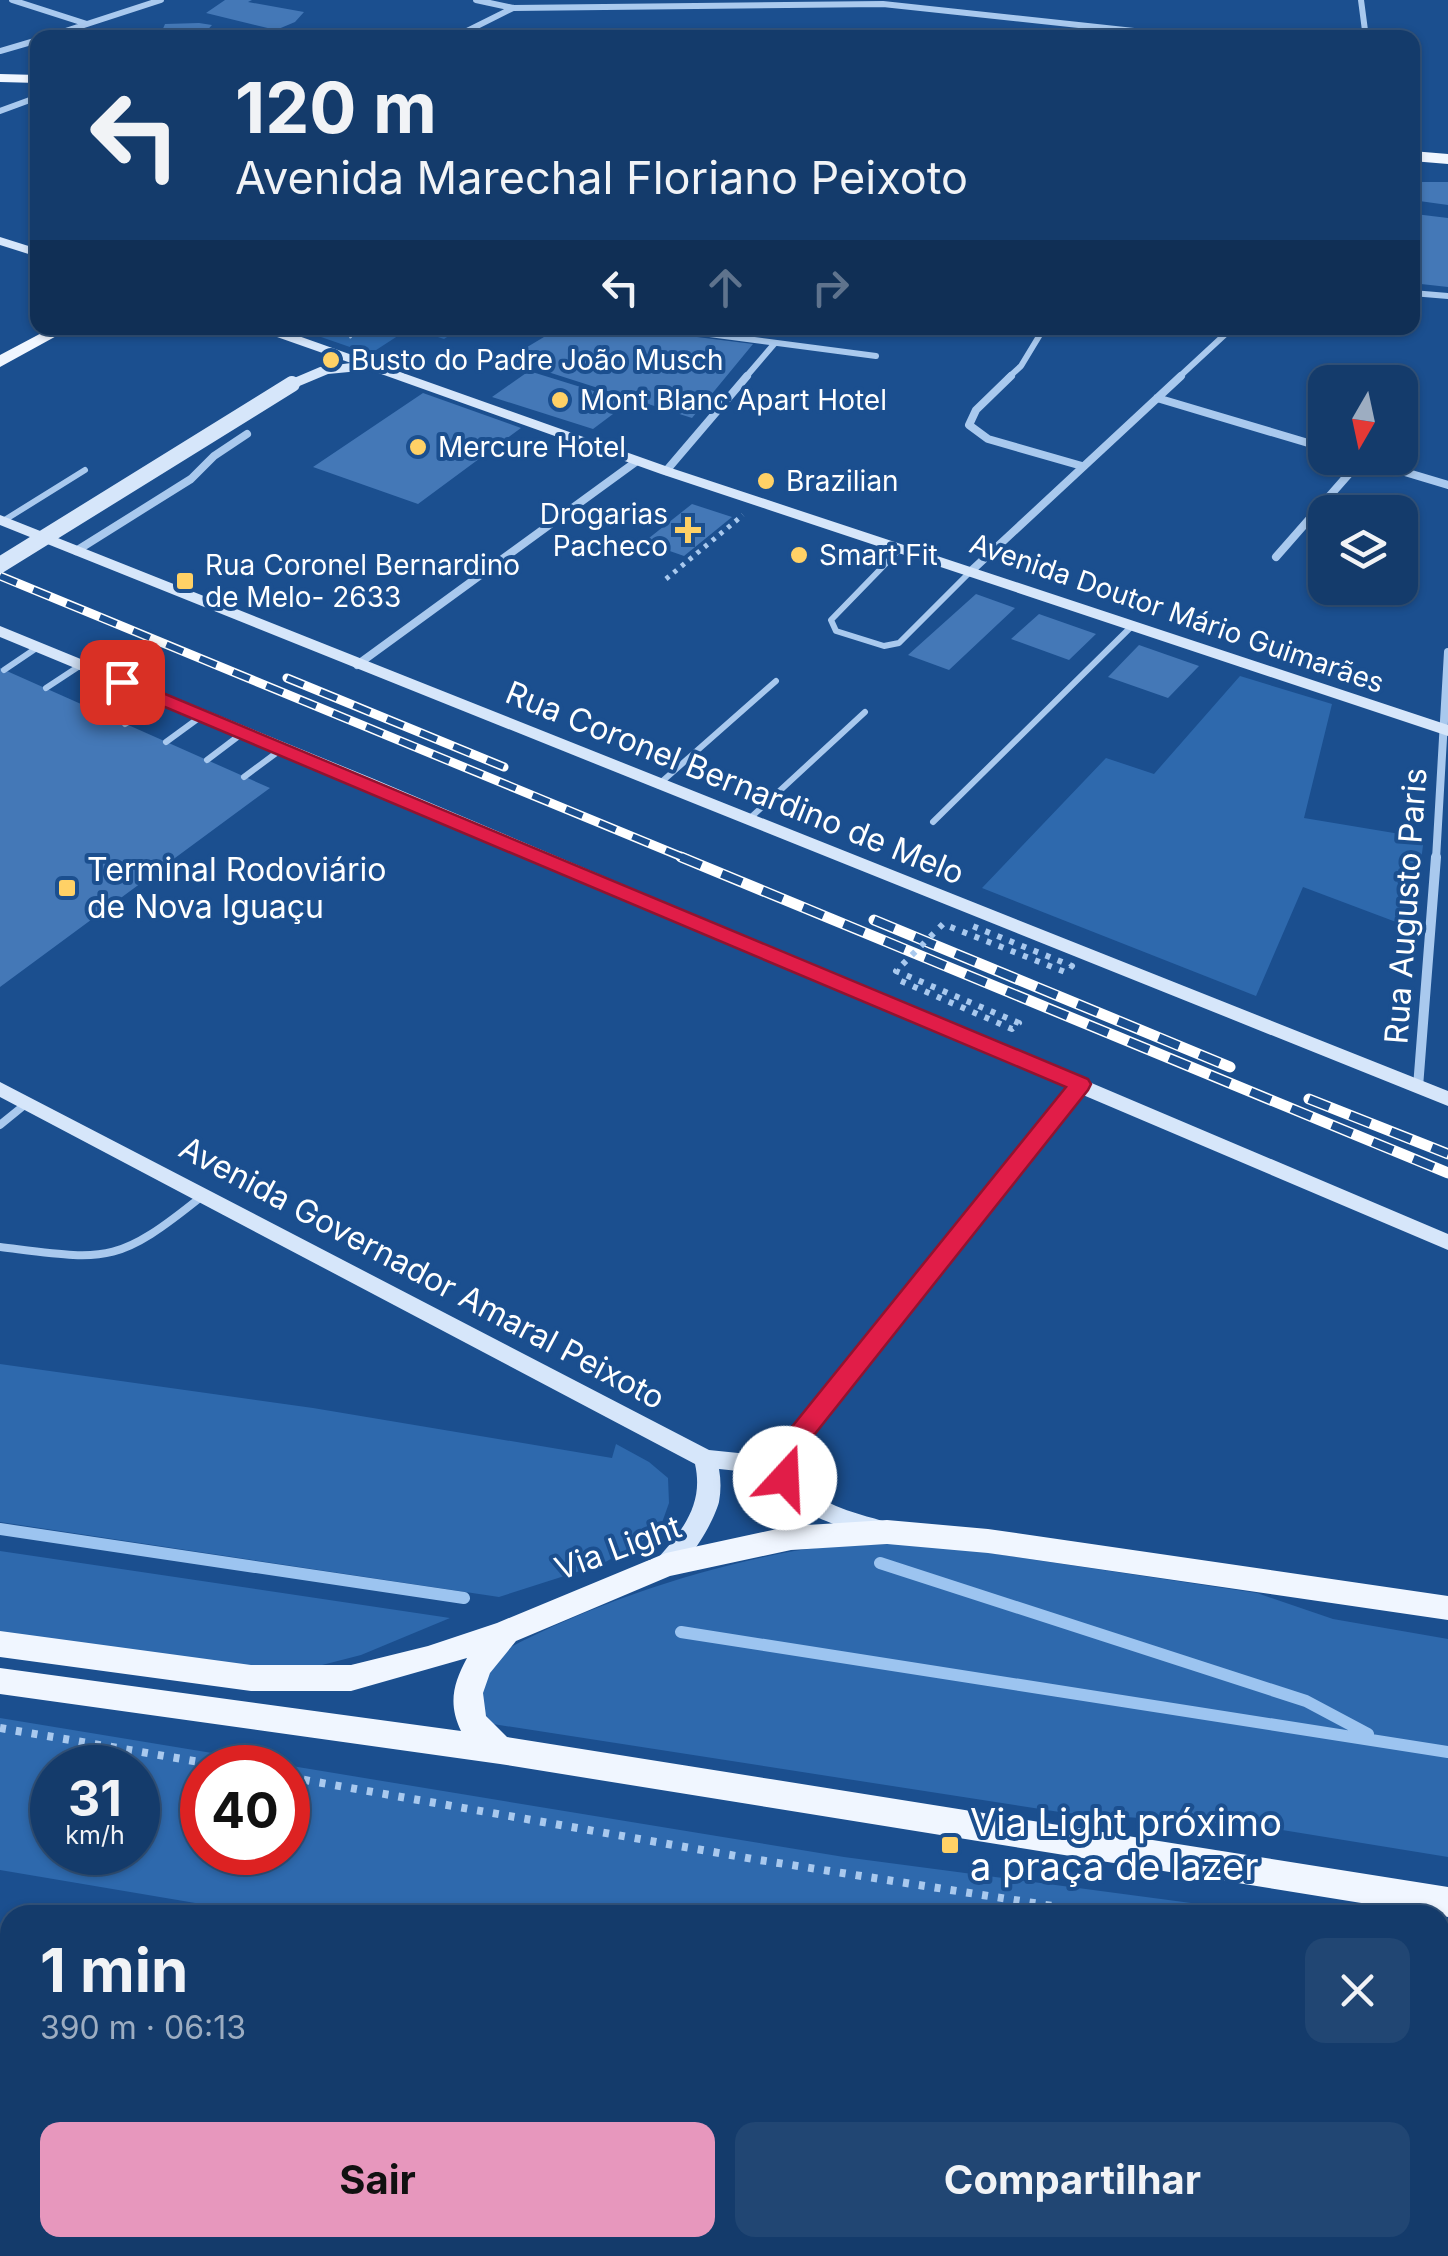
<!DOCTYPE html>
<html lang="pt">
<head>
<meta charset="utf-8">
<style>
  body { margin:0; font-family:Inter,sans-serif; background:#214673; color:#f1f3f6; height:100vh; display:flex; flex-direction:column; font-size:38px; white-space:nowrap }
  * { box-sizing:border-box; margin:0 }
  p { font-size:32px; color:#9dadc1 }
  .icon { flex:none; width:55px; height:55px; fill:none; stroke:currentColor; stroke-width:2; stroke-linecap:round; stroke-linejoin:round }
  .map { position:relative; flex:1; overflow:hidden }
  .panel { position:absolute; left:0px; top:1905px; width:1450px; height:352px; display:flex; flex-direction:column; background:#143b6b; border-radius:30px 30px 0 0; box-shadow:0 2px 8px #0004,0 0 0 2px #33557e }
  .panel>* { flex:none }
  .banner { position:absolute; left:30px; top:30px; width:1390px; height:305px; border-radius:20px; box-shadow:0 2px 8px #0004,0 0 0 2px #33557e; background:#143b6b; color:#f1f3f6; overflow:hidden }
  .needle { width:65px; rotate:189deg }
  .buttons { position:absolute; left:1308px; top:365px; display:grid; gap:20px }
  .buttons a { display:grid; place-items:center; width:110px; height:110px; border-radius:20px; background:#143b6b; box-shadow:0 2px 8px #0004,0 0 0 2px #33557e; font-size:50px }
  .speed { position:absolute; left:30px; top:1745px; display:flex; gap:20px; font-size:50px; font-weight:700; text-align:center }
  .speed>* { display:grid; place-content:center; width:130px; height:130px; border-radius:50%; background:#143b6b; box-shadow:0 2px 8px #0004,0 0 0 2px #33557e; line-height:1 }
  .speed small { font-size:25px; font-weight:400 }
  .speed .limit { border:15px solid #d22; background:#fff; color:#111 }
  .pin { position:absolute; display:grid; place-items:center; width:85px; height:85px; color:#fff; margin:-42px; border-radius:20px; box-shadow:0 5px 15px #0006 }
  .me { position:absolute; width:110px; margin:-55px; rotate:20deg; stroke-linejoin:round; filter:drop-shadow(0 0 8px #0008) }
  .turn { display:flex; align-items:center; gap:35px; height:210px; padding:0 40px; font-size:45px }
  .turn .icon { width:130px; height:130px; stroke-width:2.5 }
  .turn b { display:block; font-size:70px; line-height:85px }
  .lanes { display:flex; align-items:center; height:95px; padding:0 40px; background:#0003; justify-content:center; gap:50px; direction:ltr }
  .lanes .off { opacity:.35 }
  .round { display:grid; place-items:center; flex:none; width:105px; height:105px; border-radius:20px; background:#214673 }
  .summary { display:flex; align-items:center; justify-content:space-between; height:170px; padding:0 40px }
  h1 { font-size:60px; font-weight:700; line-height:75px }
  .primary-button { display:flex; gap:20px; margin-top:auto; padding:20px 40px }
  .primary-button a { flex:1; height:115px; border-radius:20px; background:#e797bd; color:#111; font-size:40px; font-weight:700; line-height:115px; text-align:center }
  .primary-button a+a { background:#214673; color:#f1f3f6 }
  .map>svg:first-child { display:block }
</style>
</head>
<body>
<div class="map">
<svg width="1448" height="2256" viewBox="0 0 1448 2256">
  <rect width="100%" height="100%" fill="#1b4f8f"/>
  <path fill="#2e69ad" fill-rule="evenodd" d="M337 328H461L444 339 410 328 370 354 321 337Z
    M1240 676 1332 704 1304 818 1424 838 1412 928 1303 887 1256 996 982 888 1106 758 1154 774Z
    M0 1364 313 1408 612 1458 616 1444 649 1462 668 1478 669 1503 659 1531 602 1564 499 1597 0 1522Z
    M923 1543 1257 1593 1333 1619 1448 1639V1857L1258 1826 1066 1813 493 1724 478 1705 492 1657C583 1607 692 1570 794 1551 836 1544 881 1545 923 1543Z
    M0 1551 450 1618 361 1655 291 1673 0 1632Z
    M0 1718 844 1857 1281 1915H266L0 1870ZM52 1768H138V1852H52ZM202 1768H288V1852H202Z
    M1440 1940 1448 1941V2116L1440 2115Z"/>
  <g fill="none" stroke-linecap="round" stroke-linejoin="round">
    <path stroke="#9cc4f0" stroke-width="12" d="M0 1529 464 1598
      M880 1563 1306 1701 1368 1734
      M681 1632 1448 1752"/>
  </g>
  <path fill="#4478b7" d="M225 0H252L248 2 304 12 295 22 276 30 206 13Z
    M199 23 212 25 200 38H159L165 24Z
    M1412 182H1448V205L1412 200Z
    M1415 214 1448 218V287L1412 283Z
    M559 328H625L753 344 692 418 507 359Z
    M529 371 629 402 593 429 492 397Z
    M423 393 521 428 418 504 313 467Z
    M692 504 732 517 684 556 644 542Z
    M976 594 1015 608 949 670 908 655Z
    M1039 614 1096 634 1069 660 1011 639Z
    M1139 645 1199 666 1168 698 1108 677Z
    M0 668 270 788 0 987Z"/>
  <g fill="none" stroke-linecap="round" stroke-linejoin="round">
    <path stroke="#a9c9ee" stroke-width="4" stroke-dasharray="2.5 5" stroke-linecap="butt" d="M349 337 365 328"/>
    <path stroke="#a9c9ee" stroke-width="5" stroke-dasharray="4 6" stroke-linecap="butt" d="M666 579 743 515"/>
    <path stroke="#a9c9ee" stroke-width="8" stroke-dasharray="6 10" stroke-linecap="butt" d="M0 1728 235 1768
      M288 1777 753 1859 1110 1915
      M1440 1958 1448 1960"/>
    <path stroke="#a9c9ee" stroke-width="6" d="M3 521 85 470
      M900 549 831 620 836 631 884 646 899 643 970 572
      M4 670 38 647
      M46 688 81 665
      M86 706 122 682
      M125 724 162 698
      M166 742 203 715
      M207 760 244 732
      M244 777 283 748
      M658 785 776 681
      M748 820 865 712
      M933 822 1133 625"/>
    <path stroke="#a9c9ee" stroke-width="8" d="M0 1125 27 1103
      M0 1247C107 1260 115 1266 201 1197"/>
    <path stroke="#a9c9ee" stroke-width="6" d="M12 0 87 24
      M476 0 513 8 883 4 1199 38
      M1361 0 1366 38
      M44 38 161 0
      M453 38 513 8
      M0 51 38 40
      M0 111 38 97
      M1412 293 1448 296
      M664 328 876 356
      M745 378 775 343
      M1008 378 1021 366 1044 328
      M1178 378 1232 328"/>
    <path stroke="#a9c9ee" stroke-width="8" d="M1011 376 976 410 969 425 988 439 1082 466
      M1157 398 1325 448
      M1358 458 1448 485
      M666 471 747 376
      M76 551 191 479 214 456 247 434
      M1276 557 1362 459
      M970 572 1181 376
      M357 665 637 461
      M1436 859 1448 652"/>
    <path stroke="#a9c9ee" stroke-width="10" d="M1418 1087 1436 857"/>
    <path stroke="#a9c9ee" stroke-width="12" d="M0 2167 10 2169
      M433 2248 477 2256
      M16 2256 19 2248"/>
    <path fill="#d6e6fa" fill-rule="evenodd" d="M0 237 38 249V257L0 245Z
      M259 328H276L671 468 1448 725V736L661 474 370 370 328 374 297 387H287V381L320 367 351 363 260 331Z
      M0 515 1448 1091V1106L0 525Z
      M0 626 374 779 1448 1234V1250L1083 1095 798 1454C795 1504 856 1512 893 1524L897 1531 893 1538 885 1540C846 1527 777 1516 775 1464L748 1472 719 1469C721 1480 721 1491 719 1502 713 1524 682 1580 658 1572L654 1565 658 1558C683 1530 704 1504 695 1464L0 1097V1082L709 1450 748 1454 779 1445 1067 1088 362 787 0 637Z"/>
    <path fill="#f0f6ff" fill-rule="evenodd" d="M0 74 38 75V83L0 82Z
      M1412 151 1448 154V164L1412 161Z
      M51 328H71L0 367V355Z
      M887 1520 988 1529 1448 1596V1620L988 1553 887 1544 791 1550 670 1576 516 1641 490 1673 483 1693 486 1716 507 1737 1448 1887V1917L500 1764 0 1694V1668L461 1731C448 1704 453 1684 467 1658L351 1691H251L0 1657V1631L251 1665H351L428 1646 497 1623 666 1553 791 1526Z"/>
    <g stroke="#fff" stroke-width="9">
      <path id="rail-far1" d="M0 576 687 859
        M287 678 504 767"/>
    </g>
    <g stroke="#fff" stroke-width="11">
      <path id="rail" d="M681 857 1448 1173
        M874 920 1230 1067
        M1309 1099 1448 1154"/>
    </g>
    <use href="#rail-far1" stroke="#1b4f8f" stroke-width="6" stroke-dasharray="18" stroke-linecap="butt"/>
    <use href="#rail" stroke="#1b4f8f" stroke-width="8" stroke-dasharray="22" stroke-linecap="butt"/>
    <path stroke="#a9c9ee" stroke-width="6" stroke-dasharray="5 8" stroke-linecap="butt" d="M901 981 1012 1029 1019 1023 896 971 943 924 1065 972 1072 966 970 925"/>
    <path stroke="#d6e6fa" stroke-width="16" d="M0 565 292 384"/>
  </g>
  <path fill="#e11d48" stroke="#92132f" stroke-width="2.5" d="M122 676 1088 1079 1091 1084 1088 1090 799 1454 794 1486 785 1489 776 1486 772 1478 778 1444 1066 1087 115 686V678Z"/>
  <g fill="#ffd166" stroke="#1b4f8f" stroke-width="4">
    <circle cx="331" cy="360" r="10"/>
    <circle cx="560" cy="400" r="10"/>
    <circle cx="418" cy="447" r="10"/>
    <circle cx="766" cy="481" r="10"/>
    <path d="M683 515h10v10h10v10h-10v10h-10v-10h-10v-10h10z"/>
    <circle cx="799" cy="555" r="10"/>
    <rect x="175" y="571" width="20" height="20" rx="5"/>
    <rect x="57" y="878" width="20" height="20" rx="5"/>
    <rect x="940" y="1835" width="20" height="20" rx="5"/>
  </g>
  <g text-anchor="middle" stroke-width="8" stroke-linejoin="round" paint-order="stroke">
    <g font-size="28" fill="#fff" stroke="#1b4f8f" text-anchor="start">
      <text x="351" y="370">Busto do Padre João Musch</text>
      <text x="580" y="410">Mont Blanc Apart Hotel</text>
      <text x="438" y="457">Mercure Hotel</text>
      <text x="786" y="491">Brazilian</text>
      <text x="668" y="524" text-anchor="end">Drogarias<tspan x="668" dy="32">Pacheco</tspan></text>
      <text x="819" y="565">Smart Fit</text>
      <text x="205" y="575">Rua Coronel Bernardino<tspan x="205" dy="32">de Melo- 2633</tspan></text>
    </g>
    <g font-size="28" fill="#fff" stroke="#1b4f8f">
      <text transform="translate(1177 613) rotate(19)" y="10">Avenida Doutor Mário Guimarães</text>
    </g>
    <g font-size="32" fill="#fff" stroke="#1b4f8f">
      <text transform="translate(735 783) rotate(22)" y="11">Rua Coronel Bernardino de Melo</text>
      <text transform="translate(1406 906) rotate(-86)" y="11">Rua Augusto Paris</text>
      <text transform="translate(422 1273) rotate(28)" y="11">Avenida Governador Amaral Peixoto</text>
      <text transform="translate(618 1548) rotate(-20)" y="11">Via Light</text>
    </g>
    <g font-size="32" fill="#fff" stroke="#1b4f8f" text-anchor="start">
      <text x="87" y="881">Terminal Rodoviário<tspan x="87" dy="37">de Nova Iguaçu</tspan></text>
    </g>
    <g font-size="38" fill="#fff" stroke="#1b4f8f" text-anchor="start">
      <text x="970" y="1836">Via Light próximo<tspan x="970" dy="44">a praça de lazer</tspan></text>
    </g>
  </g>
</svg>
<div class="buttons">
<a><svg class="needle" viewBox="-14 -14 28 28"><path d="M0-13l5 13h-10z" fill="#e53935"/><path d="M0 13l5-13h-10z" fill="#9dadc1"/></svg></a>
<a><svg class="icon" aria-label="layers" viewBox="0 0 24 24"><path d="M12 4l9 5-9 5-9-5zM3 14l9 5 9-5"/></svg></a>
</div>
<div class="speed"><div>31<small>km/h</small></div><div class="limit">40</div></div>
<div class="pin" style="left:122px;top:682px;background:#d93025"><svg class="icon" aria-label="arrive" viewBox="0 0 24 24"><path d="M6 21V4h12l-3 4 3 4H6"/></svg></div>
<svg class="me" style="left:785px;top:1478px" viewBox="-20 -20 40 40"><circle r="19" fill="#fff"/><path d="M0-13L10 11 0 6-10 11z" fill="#e11d48"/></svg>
<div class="banner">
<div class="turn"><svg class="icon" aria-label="left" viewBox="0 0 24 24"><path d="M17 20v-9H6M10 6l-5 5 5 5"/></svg><div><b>120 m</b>Avenida Marechal Floriano Peixoto</div></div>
<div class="lanes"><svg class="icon" aria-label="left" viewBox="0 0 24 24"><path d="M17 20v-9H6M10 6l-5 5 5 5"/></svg><svg class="icon off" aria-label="ahead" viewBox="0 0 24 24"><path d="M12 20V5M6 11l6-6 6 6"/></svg><svg class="icon off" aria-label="right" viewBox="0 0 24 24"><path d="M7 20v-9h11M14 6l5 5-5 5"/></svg></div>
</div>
<section class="panel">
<div class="summary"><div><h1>1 min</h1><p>390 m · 06:13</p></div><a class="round"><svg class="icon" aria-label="close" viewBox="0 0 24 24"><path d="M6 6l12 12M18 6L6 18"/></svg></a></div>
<div class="primary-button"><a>Sair</a><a>Compartilhar</a></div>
</section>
</div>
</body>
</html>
